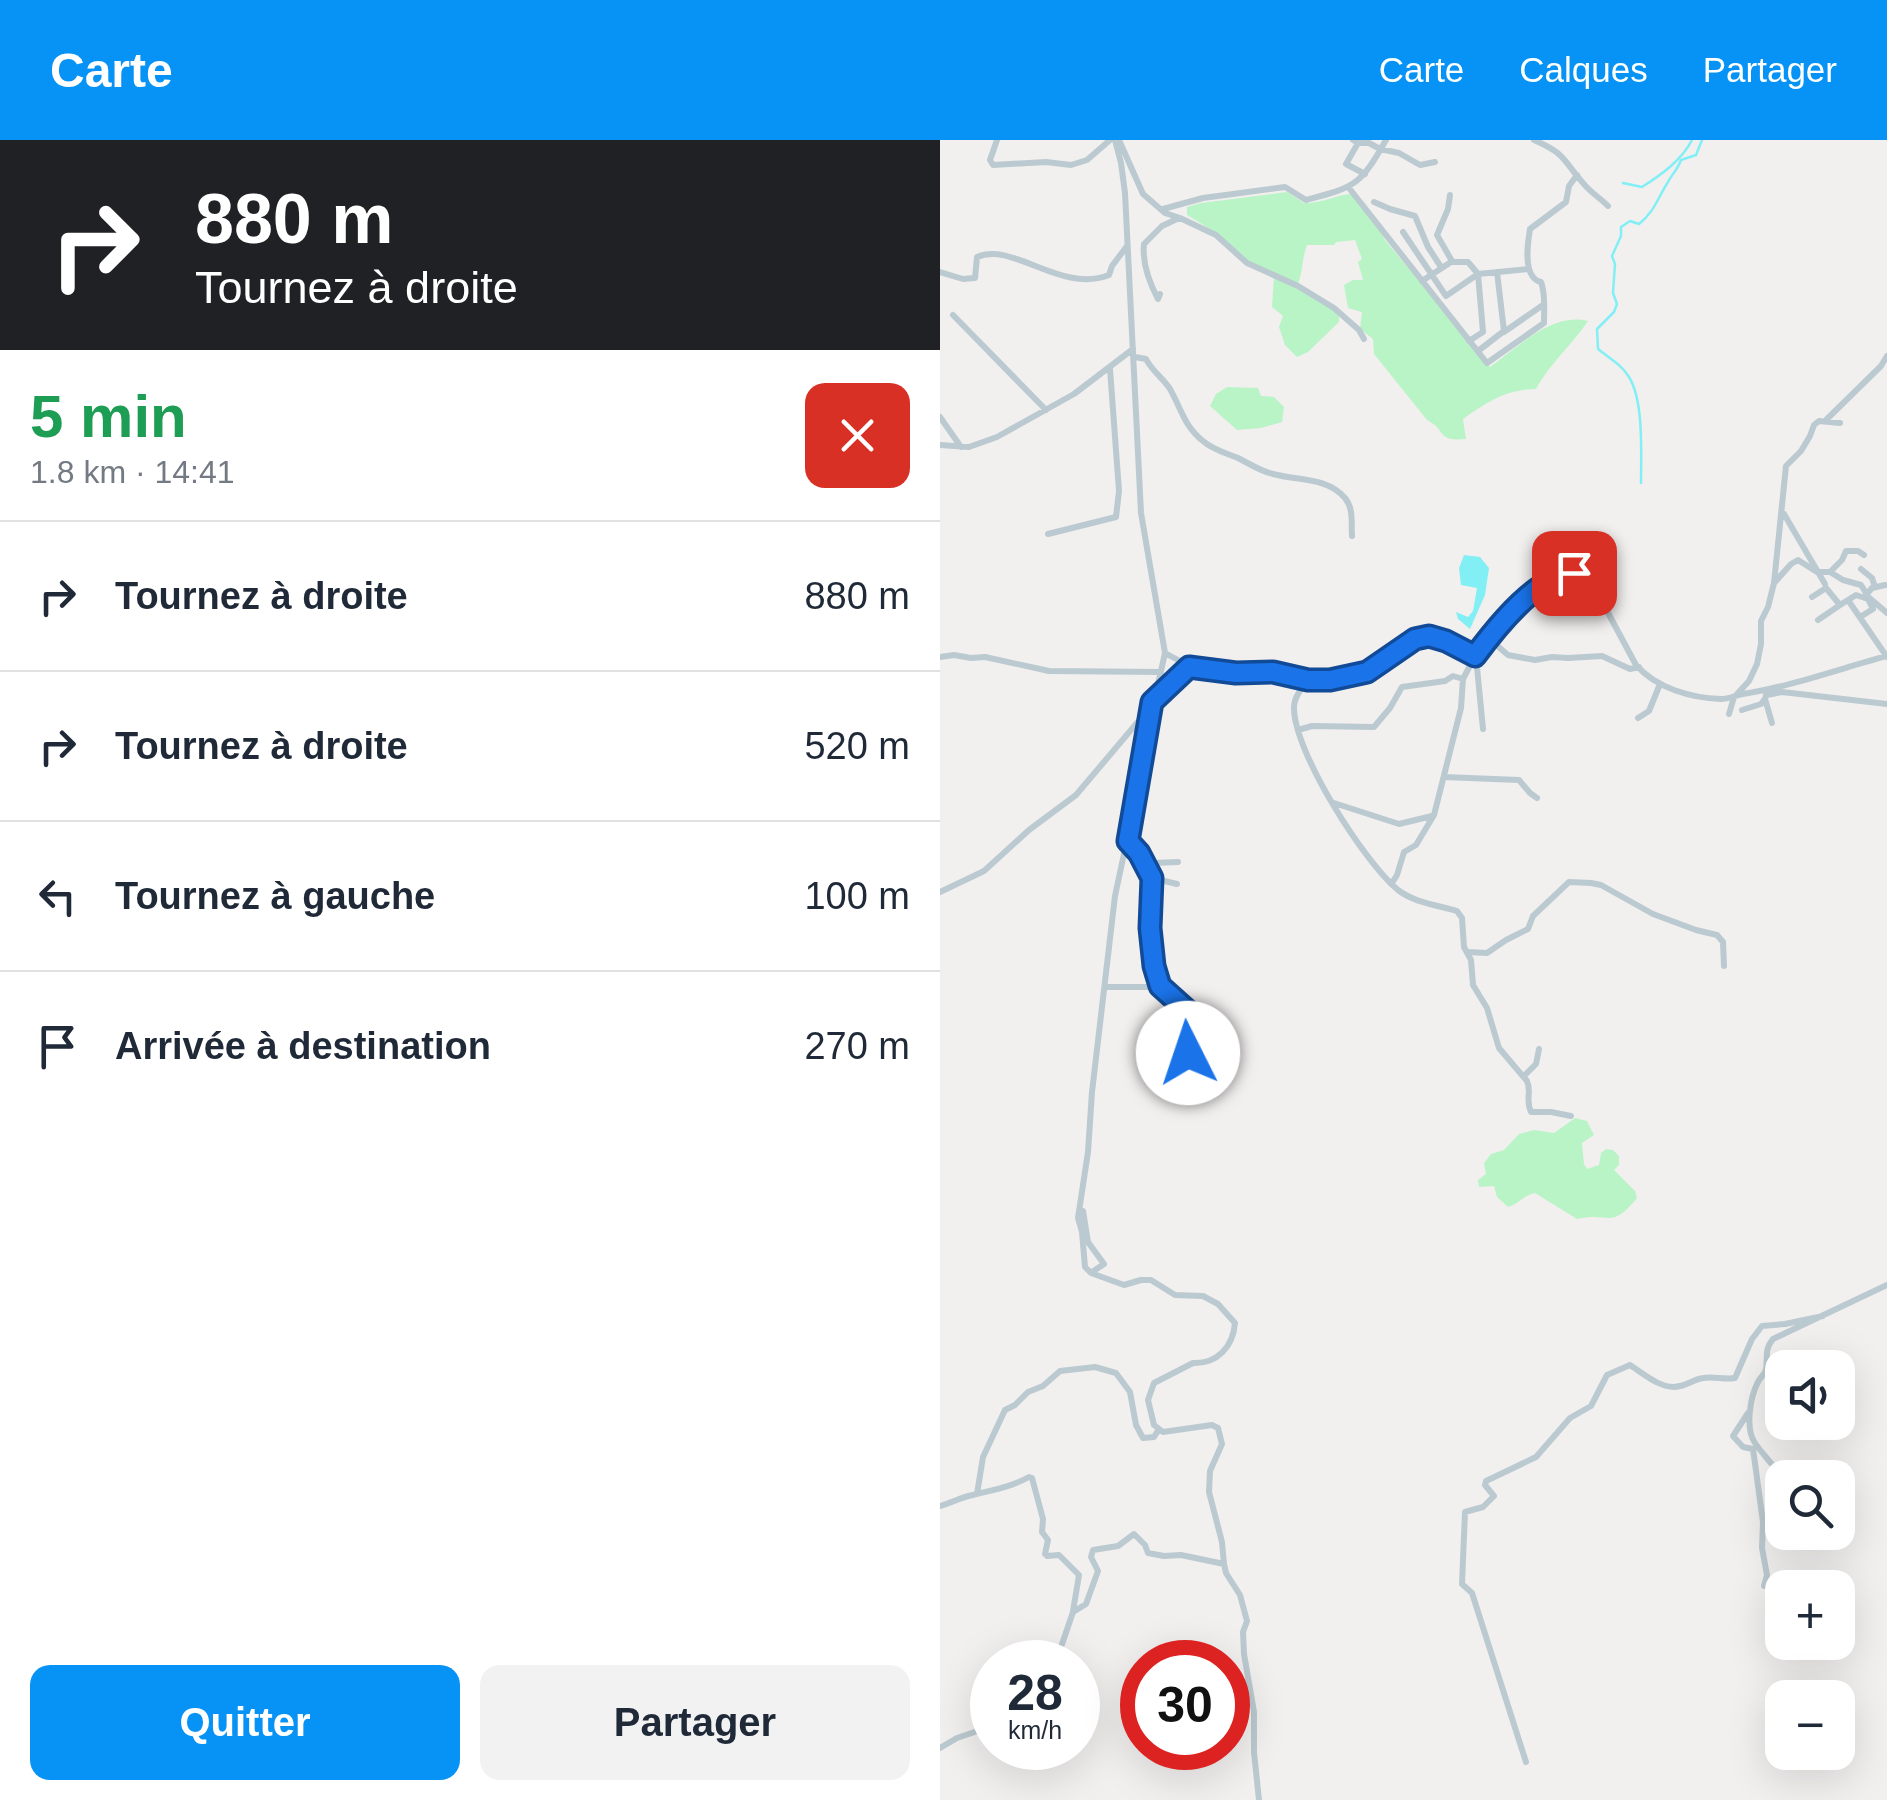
<!DOCTYPE html>
<html lang="fr">
<head>
<meta charset="utf-8">
<style>
  body { margin:0; font-family:Helvetica,sans-serif; background:#f2f2f3; color:#1f2937; height:100vh; display:flex; flex-direction:column; font-size:38px; white-space:nowrap }
  * { box-sizing:border-box; margin:0 }
  p { font-size:32px; color:#747a83 }
  .icon { flex:none; width:55px; height:55px; fill:none; stroke:currentColor; stroke-width:2; stroke-linecap:round; stroke-linejoin:round }
  .map { position:relative; flex:1; overflow:hidden }
  .side { display:flex; flex-direction:column; background:#fff; width:940px }
  .side>* { flex:none }
  .top-card { background:#202124; color:#fff; overflow:hidden }
  .fabs { position:absolute; left:825px; top:1210px; display:grid; gap:20px }
  .fabs a { display:grid; place-items:center; width:90px; height:90px; border-radius:20px; background:#fff; box-shadow:0 10px 40px #0002; font-size:50px }
  .speed { position:absolute; left:30px; top:1500px; display:flex; gap:20px; font-size:50px; font-weight:700; text-align:center }
  .speed>* { display:grid; place-content:center; width:130px; height:130px; border-radius:50%; background:#fff; box-shadow:0 10px 40px #0002; line-height:1 }
  .speed small { font-size:25px; font-weight:400 }
  .speed .limit { border:15px solid #d22; background:#fff; color:#111 }
  .pin { position:absolute; display:grid; place-items:center; width:85px; height:85px; color:#fff; margin:-42px; border-radius:20px; box-shadow:0 5px 15px #0006 }
  .me { position:absolute; width:110px; margin:-55px; rotate:356deg; stroke-linejoin:round; filter:drop-shadow(0 0 8px #0008) }
  .turn { display:flex; align-items:center; gap:35px; height:210px; padding:0 30px; font-size:45px }
  .turn .icon { width:130px; height:130px; stroke-width:2.5 }
  .turn b { display:block; font-size:70px; line-height:85px }
  .round { display:grid; place-items:center; flex:none; width:105px; height:105px; border-radius:20px; background:#f2f2f3 }
  .head { display:flex; align-items:center; justify-content:space-between; height:170px; padding:0 30px }
  h1 { font-size:60px; font-weight:700; line-height:75px; color:#1e9e55 }
  .button { display:flex; gap:20px; margin-top:auto; padding:20px 30px }
  .button a { flex:1; height:115px; border-radius:20px; background:#0693f5; color:#fff; font-size:40px; font-weight:700; line-height:115px; text-align:center }
  .button a+a { background:#f2f2f3; color:#1f2937 }
  ul { padding:0; list-style:none }
  li { display:flex; align-items:center; gap:30px; height:150px; padding:0 30px; border-top:2px solid #e0e1e3 }
  li div { flex:1 }
  li b { display:block; font-size:38px }
  li em { font-style:normal }
  header { display:flex; align-items:center; gap:60px; box-sizing:border-box; height:140px; padding:0 50px; background:#0693f5; color:#fff }
  header strong { font-size:48px }
  nav { display:flex; gap:55px; margin-inline-start:auto; font-size:35px }
  main { display:flex; flex:1; min-height:0 }
  .map>svg:first-child { display:block }
</style>
</head>
<body>
<header>
<strong>Carte</strong>
<nav><a>Carte</a><a>Calques</a><a>Partager</a></nav>
</header>
<main>
<section class="side">
<div class="top-card">
<div class="turn"><svg class="icon" aria-label="right" viewBox="0 0 24 24"><path d="M7 20v-9h11M14 6l5 5-5 5"/></svg><div><b>880 m</b>Tournez à droite</div></div>
</div>
<div class="head"><div><h1>5 min</h1><p>1.8 km · 14:41</p></div><a class="round" style="background:#d93025;color:#fff"><svg class="icon" aria-label="close" viewBox="0 0 24 24"><path d="M6 6l12 12M18 6L6 18"/></svg></a></div>
<ul>
<li><svg class="icon" aria-label="right" viewBox="0 0 24 24"><path d="M7 20v-9h11M14 6l5 5-5 5"/></svg><div><b>Tournez à droite</b></div><em>880 m</em></li>
<li><svg class="icon" aria-label="right" viewBox="0 0 24 24"><path d="M7 20v-9h11M14 6l5 5-5 5"/></svg><div><b>Tournez à droite</b></div><em>520 m</em></li>
<li><svg class="icon" aria-label="left" viewBox="0 0 24 24"><path d="M17 20v-9H6M10 6l-5 5 5 5"/></svg><div><b>Tournez à gauche</b></div><em>100 m</em></li>
<li><svg class="icon" aria-label="arrive" viewBox="0 0 24 24"><path d="M6 21V4h12l-3 4 3 4H6"/></svg><div><b>Arrivée à destination</b></div><em>270 m</em></li>
</ul>
<div class="button"><a>Quitter</a><a>Partager</a></div>
</section>
<div class="map">
<svg width="947" height="1660" viewBox="0 0 947 1660">
  <rect width="100%" height="100%" fill="#f2efef"/>
  <path fill="#b9f4c7" d="M347 52 364 63C383 63 396 55 411 54L442 93 445 100 550 227C578 207 612 172 648 181 632 205 610 223 596 249 567 249 547 262 523 279L526 299C496 302 507 290 487 280L434 214 433 199 420 189 422 172 408 168 404 145 413 140H423L418 122 422 119 415 100 396 102 394 105H367C362 118 363 131 358 144L307 120 275 92 247 75V67L261 63Z
    M334 137 376 154 399 172V182L368 212 357 217 345 205 339 187 343 176 332 167Z
    M287 247 318 248 321 256 334 257 344 267 342 282 321 288 297 290 270 266 276 254Z
    M635 978 647 981 654 995 642 1003 644 1024 647 1029 659 1025 661 1013 666 1009 673 1010 679 1016V1025L674 1030 695 1051 697 1058C670 1091 670 1071 637 1079L595 1053C584 1055 579 1064 568 1067L557 1057 554 1046 539 1047 538 1040 546 1034 544 1023 551 1014 564 1010 579 994 594 990 614 993Z"/>
  <path fill="#82eff5" d="M524 415 540 417 549 428 545 455 530 489 518 479 516 472 528 477 533 471 537 448 521 445 519 428Z"/>
  <g fill="none" stroke-linecap="round" stroke-linejoin="round">
    <path stroke="#82eff5" stroke-width="2.5" d="M683 43 702 47C721 35 742 20 752 0
      M701 343C701 314 704 261 689 237 681 224 669 218 658 209L657 189 674 172 677 164 673 153 675 124 672 116 681 96V87L690 81 699 84C715 71 717 59 728 42 732 34 738 29 741 20L756 15 762 0"/>
    <path stroke="#bbcad0" stroke-width="6" d="M57 0 50 20 53 25 106 22 131 25 147 20 170 0
      M179 0 203 54 225 73 240 78 276 95 307 123 358 146 394 168 419 190 424 199
      M413 0 418 3 406 24 425 34
      M420 0 418 3H429L440 9 459 13 480 25 495 22
      M594 0C626 14 622 19 643 43 650 52 660 58 668 66
      M409 48 547 223 604 183C604 172 605 160 603 150 600 135 602 147 593 137 584 126 588 101 590 89L626 62 629 46 637 35
      M510 55 508 69 497 95 512 121
      M434 62 450 69 475 76 488 107 501 127
      M223 69 263 58 345 47 366 60C415 47 420 46 446 0
      M463 92 506 156 538 134 589 129
      M0 132 23 139 35 138 37 117C73 101 120 154 169 135L172 126 187 106
      M482 141 511 122H528L538 134 543 192 529 201
      M220 154 218 159C209 142 202 123 204 104L222 86 239 78
      M13 175 106 270
      M564 192 603 165
      M538 211 564 191 557 132
      M195 217 206 219C212 231 223 238 230 249 241 268 244 286 263 301 273 310 286 313 298 318 310 324 320 331 333 334 359 341 387 337 405 358 414 369 411 383 412 396
      M0 277 21 307
      M887 279 941 226 947 216
      M0 305 29 307 57 297 134 254 193 209
      M844 374 885 444
      M108 394 176 377 179 351 170 229
      M921 429 932 438 935 447
      M890 432 902 420 906 411H918L924 415
      M835 442 851 424 858 420 877 432H890L903 440 921 445 926 453
      M945 445 932 448 926 455 947 473
      M872 457 886 448 900 465 908 460 947 517
      M908 460 916 455 928 459 933 469 920 477
      M878 480 900 465
      M547 502 554 503 568 515 595 520 612 517 628 518 662 516 690 529 699 527
      M225 513C251 528 267 532 298 533 310 534 324 531 336 533 362 538 385 543 412 537 423 534 430 529 439 522 484 491 487 491 535 516 555 489 597 437 631 434 640 433 646 438 652 443L696 525C716 548 751 558 781 559 789 559 796 555 803 554 852 546 899 529 947 516
      M0 517 14 515 31 518 45 517 109 531 221 532
      M536 517 543 589
      M249 527 212 562 195 662 175 756 152 952 148 1012 138 1078 142 1092 145 1127 151 1133 184 1145 201 1140H211L235 1155 263 1156 278 1164 295 1183C293 1207 277 1224 253 1223L214 1243 208 1260 214 1285 223 1292 272 1285 278 1288 282 1304 270 1331 269 1352 282 1402 284 1424 286 1433 300 1455 307 1481 303 1492 304 1514 314 1572V1612L319 1660
      M368 541C361 549 354 557 354 568 354 612 424 722 458 750 475 763 497 765 517 771L522 778 524 807 531 820 533 845 547 868 559 908 587 941C592 952 585 959 591 972H611L631 976
      M827 551 825 559 832 583
      M797 554 809 541 817 524 821 504V481L828 467 834 443 846 326 861 311 870 296 874 285 879 281 900 283
      M827 555 842 552 947 564
      M802 570 821 564 824 560
      M789 574 794 557
      M698 578 709 571 720 544
      M358 590 372 586 434 587 450 568 462 547 505 541 513 536 523 539
      M504 637 579 640 590 653 597 658
      M394 663 459 684 492 676
      M188 702 199 713 212 738 210 788 214 826 220 847 250 873 255 886 248 913 255 931
      M204 717 214 723 238 722
      M212 738 237 744
      M452 743 457 735 464 712 476 705 494 675 521 568 523 539 535 516
      M0 752 44 731 89 690 136 655 202 577 212 562 219 540 225 513 201 373 185 53 181 23 175 0
      M528 812 547 813 566 800 588 789 593 776 629 742 651 743 661 745 713 774 756 790 777 795 783 802 784 826
      M165 847H220
      M584 936 596 924 599 909
      M143 1071 148 1102 164 1124 152 1132
      M808 1273 793 1296 803 1307 813 1309 823 1382 822 1408 827 1435 824 1446
      M842 1341C836 1325 824 1317 815 1303 805 1289 810 1257 818 1242 821 1236 825 1235 826 1229 828 1216 824 1210 833 1199L947 1145
      M37 1354 43 1317 65 1270 75 1265 88 1252 103 1246 120 1231 155 1227 176 1233 190 1252 196 1285 203 1298 214 1297 219 1289
      M0 1366C12 1363 21 1357 33 1355 53 1350 71 1347 89 1337L92 1338 103 1379 102 1392 108 1400 105 1414 107 1416 119 1415 139 1435 133 1471
      M113 1522 120 1510 133 1472 146 1464 158 1431 151 1417 153 1410 178 1406 194 1394 205 1405 208 1413 224 1416 241 1415 284 1424
      M0 1608 17 1598 52 1586
      M586 1622 532 1453 522 1444 525 1372 543 1367 554 1356 545 1345 546 1341 596 1317 630 1278 651 1266 667 1235 690 1225C704 1234 723 1251 740 1246 749 1244 755 1239 763 1238 774 1236 784 1240 795 1238L812 1199 822 1186 845 1184 883 1176"/>
  </g>
  <g fill="none" stroke-linecap="round" stroke-linejoin="round">
    <g stroke="#114b97" stroke-width="25">
      <path id="route" d="M248 913 255 886 250 873 220 846 214 826 210 788 212 738 199 713 188 701 212 562 249 527 296 533 333 532 368 540H390L427 532 475 499 489 496 506 501 535 516C552 493 579 460 603 445 613 439 623 436 634 433"/>
    </g>
    <use href="#route" stroke="#1a73e8" stroke-width="18"/>
  </g>
</svg>
<div class="fabs">
<a><svg class="icon" aria-label="sound" viewBox="0 0 24 24"><path d="M4 9h4l5-4v14l-5-4H4zM17 9q2 3 0 6"/></svg></a>
<a><svg class="icon" aria-label="search" viewBox="0 0 24 24"><circle cx="10" cy="10" r="6"/><path d="M15 15l6 6"/></svg></a>
<a>+</a>
<a>−</a>
</div>
<div class="speed"><div>28<small>km/h</small></div><div class="limit">30</div></div>
<div class="pin" style="left:634px;top:433px;background:#d93025"><svg class="icon" aria-label="arrive" viewBox="0 0 24 24"><path d="M6 21V4h12l-3 4 3 4H6"/></svg></div>
<svg class="me" style="left:248px;top:913px" viewBox="-20 -20 40 40"><circle r="19" fill="#fff"/><path d="M0-13L10 11 0 6-10 11z" fill="#1a73e8"/></svg>
</div>
</main>
</body>
</html>
